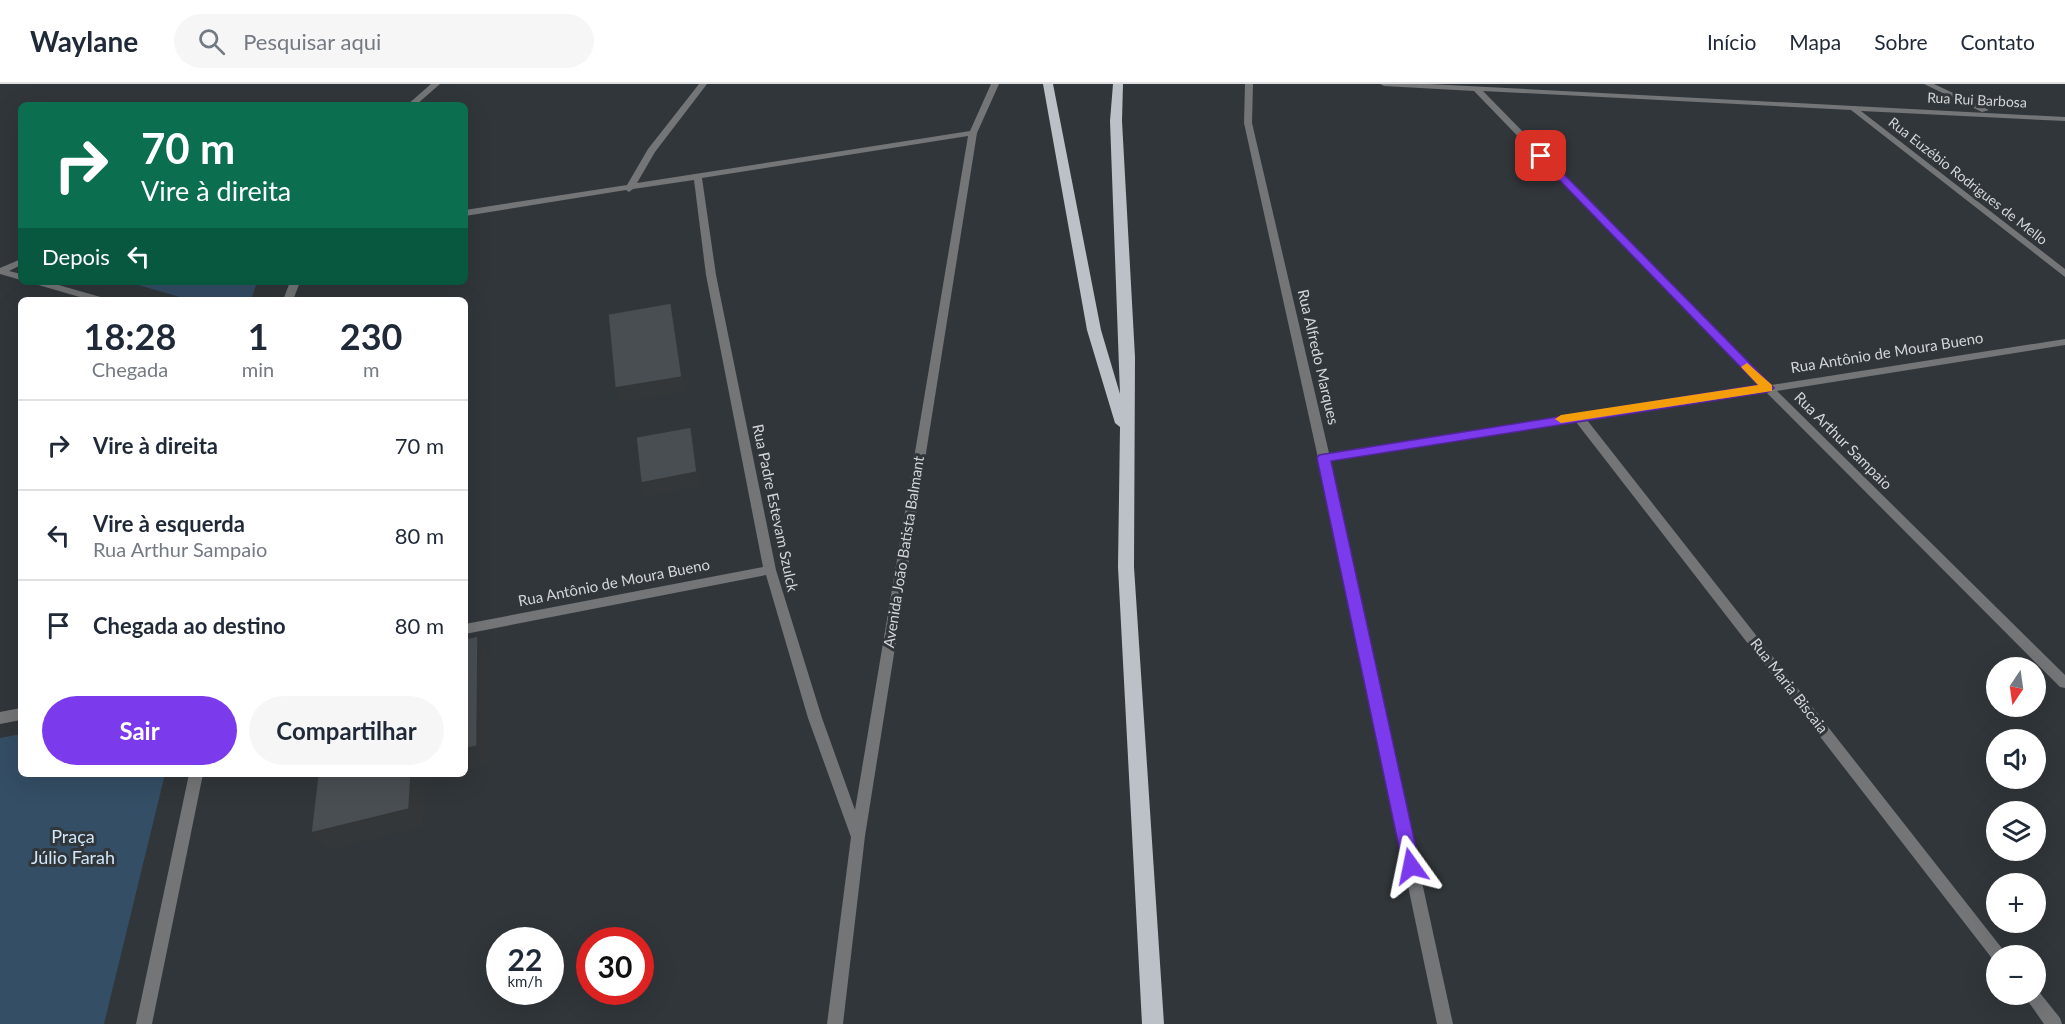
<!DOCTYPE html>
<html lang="pt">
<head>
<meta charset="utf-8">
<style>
  body { margin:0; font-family:Lato,sans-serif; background:#f6f6f7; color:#1f2937; height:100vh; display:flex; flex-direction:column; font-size:22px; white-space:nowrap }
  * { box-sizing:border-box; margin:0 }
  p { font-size:20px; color:#747a83 }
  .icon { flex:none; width:33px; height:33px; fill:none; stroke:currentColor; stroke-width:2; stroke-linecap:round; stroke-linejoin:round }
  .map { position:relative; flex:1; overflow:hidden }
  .sheet { position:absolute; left:18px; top:213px; width:450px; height:480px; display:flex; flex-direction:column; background:#fff; border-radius:9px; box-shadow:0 6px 24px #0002 }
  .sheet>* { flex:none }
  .banner { position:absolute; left:18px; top:18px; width:450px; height:183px; border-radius:9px; box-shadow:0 6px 24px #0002; background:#0b6e4f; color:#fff; overflow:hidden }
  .needle { width:39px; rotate:193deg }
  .fabs { position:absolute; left:1986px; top:573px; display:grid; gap:12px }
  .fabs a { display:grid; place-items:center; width:60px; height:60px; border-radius:50%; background:#fff; box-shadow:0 6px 24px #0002; font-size:30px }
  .speed { position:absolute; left:486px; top:843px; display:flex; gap:12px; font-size:30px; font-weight:700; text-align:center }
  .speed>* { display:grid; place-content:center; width:78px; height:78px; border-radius:50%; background:#fff; box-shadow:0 6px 24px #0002; line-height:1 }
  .speed small { font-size:15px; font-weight:400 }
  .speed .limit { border:9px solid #d22; background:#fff; color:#111 }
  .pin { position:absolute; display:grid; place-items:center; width:51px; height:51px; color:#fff; margin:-26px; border-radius:12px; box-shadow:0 3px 9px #0006 }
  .me { position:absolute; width:66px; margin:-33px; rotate:348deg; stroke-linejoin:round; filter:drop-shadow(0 0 4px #0008) }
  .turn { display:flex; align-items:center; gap:21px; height:126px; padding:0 24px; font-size:27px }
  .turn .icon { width:78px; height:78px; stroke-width:2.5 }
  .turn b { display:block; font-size:42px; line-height:51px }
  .then { display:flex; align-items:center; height:57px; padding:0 24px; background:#0003; gap:12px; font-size:22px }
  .eta { display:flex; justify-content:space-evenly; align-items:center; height:102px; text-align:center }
  .eta b { font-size:36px; font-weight:700; line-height:42px }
  .cta { display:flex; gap:12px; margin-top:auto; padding:12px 24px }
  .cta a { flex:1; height:69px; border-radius:36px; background:#7c3aed; color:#fff; font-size:24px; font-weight:700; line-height:69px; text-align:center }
  .cta a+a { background:#f6f6f7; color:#1f2937 }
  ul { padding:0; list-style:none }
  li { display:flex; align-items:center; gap:18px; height:90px; padding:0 24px; border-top:2px solid #e0e1e3 }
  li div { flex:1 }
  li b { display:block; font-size:22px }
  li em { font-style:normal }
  header { display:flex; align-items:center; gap:36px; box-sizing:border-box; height:84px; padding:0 30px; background:#fff; border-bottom:2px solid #e0e1e3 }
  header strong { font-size:28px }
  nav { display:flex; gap:33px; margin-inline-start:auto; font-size:21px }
  .search { width:420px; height:54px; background:#f6f6f7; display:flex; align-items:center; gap:15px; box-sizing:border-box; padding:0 21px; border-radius:33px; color:#747a83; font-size:22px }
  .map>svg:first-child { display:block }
</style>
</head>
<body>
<header>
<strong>Waylane</strong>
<div class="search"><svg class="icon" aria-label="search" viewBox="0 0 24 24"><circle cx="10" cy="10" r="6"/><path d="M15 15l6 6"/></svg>Pesquisar aqui</div>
<nav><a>Início</a><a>Mapa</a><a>Sobre</a><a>Contato</a></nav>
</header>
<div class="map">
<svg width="2065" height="940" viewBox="0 0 2065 940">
  <rect width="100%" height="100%" fill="#31363a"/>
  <path fill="#344e65" d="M128 198H257L251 216H190Z
    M21 650V690H165L104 940H0V654Z"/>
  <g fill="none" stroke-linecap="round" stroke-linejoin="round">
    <path fill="#737577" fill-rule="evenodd" d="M699 0H707L655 68 637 99 970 47 991 0H999L977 49 865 752 843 940H827L851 753 808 634 766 491 465 550V540L763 483 706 191 694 96 633 105 629 108 626 106 465 132V126L627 101 648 65ZM968 52 855 726 822 634 776 486 716 191 702 94Z
      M1245 0H1253L1252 39 1329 369 1760 302 1474 7 1384 2 1380 0H1429L2065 33V37L1861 27 2065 185V193L1851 26 1483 7 1771 301 2065 255V261L1777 307 2065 591V604L2060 603 1766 308 1587 336 2008 872H1996V878L1994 877 1576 338 1330 377 1453 940H1437L1318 374 1244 39Z
      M1924 0H1934L1989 26 1982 28Z
      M21 624V636L0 640V628Z
      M189 690H203L152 940H136Z
      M2036 904 2060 934 2062 940H2044L2023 910H2036Z"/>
    <path fill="#737577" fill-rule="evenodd" d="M431 0H440L416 21H407Z
      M21 175V181L9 187 21 190V196L0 190V184Z
      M33 198H48L104 214 106 216H90L35 200Z
      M290 198H300L293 216H283Z"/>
    <path fill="#bbc1c6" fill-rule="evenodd" d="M1043 0H1053L1101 246 1120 310 1110 37 1113 0H1123L1122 37 1135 273 1134 483 1164 940H1142L1118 483 1120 343 1115 339 1087 246Z"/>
  </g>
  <path fill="#333739" d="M671 219 675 234 686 307 620 319 615 304Z
    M691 343 695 358 701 402 645 413 641 399Z
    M478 552 489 572V681L465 686V665Z
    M411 690H449L425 696 423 743 327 767 311 749Z"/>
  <path fill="#494e52" stroke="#333739" stroke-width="1.5" d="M282 18 287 21H275Z
    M671 219 682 293 615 304 608 230Z
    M691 343 697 388 641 399 636 353Z
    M478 552 477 662 465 665V555Z
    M318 690H411L409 725 311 749Z"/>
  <path fill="#7c3aed" stroke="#51269a" stroke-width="1.5" d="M1538 70H1544L1774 304 1768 308 1331 377 1420 782 1417 787 1411 789 1405 787 1403 782 1317 374 1319 371 1758 301 1538 74Z"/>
  <path fill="#f59e0b" d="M1747 279 1772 301V307L1561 339 1555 335 1561 331 1758 301 1741 283Z"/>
  <g text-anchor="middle" stroke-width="6" stroke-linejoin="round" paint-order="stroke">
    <g font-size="14" fill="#d3d6d9" stroke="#31363a">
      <text transform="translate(1977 16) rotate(3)" y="5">Rua Rui Barbosa</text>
      <text transform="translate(1968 97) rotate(38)" y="5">Rua Euzébio Rodrigues de Mello</text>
    </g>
    <g font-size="15" fill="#d3d6d9" stroke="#31363a">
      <text transform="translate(1887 269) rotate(-9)" y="5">Rua Antônio de Moura Bueno</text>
      <text transform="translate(1318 273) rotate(77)" y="5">Rua Alfredo Marques</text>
      <text transform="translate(1843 357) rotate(45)" y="5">Rua Arthur Sampaio</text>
      <text transform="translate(775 424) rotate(78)" y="5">Rua Padre Estevam Szulck</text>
      <text transform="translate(904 468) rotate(-81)" y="5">Avenida João Batista Balmant</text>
      <text transform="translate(614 499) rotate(-11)" y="5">Rua Antônio de Moura Bueno</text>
      <text transform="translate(1789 602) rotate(52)" y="5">Rua Maria Biscaia</text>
    </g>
    <g font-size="18" fill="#cfe5f9" stroke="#31363a">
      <text x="73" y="759">Praça<tspan x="73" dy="21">Júlio Farah</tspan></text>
    </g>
  </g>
</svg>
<div class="fabs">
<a><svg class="needle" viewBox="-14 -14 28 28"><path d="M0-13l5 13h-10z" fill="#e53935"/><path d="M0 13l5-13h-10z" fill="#747a83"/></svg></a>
<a><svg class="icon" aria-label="sound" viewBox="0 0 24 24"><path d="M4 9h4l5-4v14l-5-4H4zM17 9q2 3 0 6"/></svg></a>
<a><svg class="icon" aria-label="layers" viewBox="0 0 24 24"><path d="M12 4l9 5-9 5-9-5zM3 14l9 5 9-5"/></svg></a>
<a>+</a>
<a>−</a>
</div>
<div class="speed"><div>22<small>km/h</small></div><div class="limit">30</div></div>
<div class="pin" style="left:1541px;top:72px;background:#d93025"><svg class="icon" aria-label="arrive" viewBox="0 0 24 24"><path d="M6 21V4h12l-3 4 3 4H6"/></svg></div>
<svg class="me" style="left:1411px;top:782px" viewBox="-20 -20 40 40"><path d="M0-17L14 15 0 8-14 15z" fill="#7c3aed" stroke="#fff" stroke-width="4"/></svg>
<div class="banner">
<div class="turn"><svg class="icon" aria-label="right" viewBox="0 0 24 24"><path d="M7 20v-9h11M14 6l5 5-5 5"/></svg><div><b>70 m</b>Vire à direita</div></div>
<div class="then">Depois<svg class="icon" aria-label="left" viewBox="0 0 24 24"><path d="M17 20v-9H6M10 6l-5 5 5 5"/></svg></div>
</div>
<section class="sheet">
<div class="eta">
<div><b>18:28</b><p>Chegada</p></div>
<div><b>1</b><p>min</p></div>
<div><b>230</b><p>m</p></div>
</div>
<ul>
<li><svg class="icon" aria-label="right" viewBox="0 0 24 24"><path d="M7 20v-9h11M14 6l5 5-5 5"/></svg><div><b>Vire à direita</b></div><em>70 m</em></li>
<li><svg class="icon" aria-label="left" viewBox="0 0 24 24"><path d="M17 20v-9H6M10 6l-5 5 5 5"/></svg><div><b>Vire à esquerda</b><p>Rua Arthur Sampaio</p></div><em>80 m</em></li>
<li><svg class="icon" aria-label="arrive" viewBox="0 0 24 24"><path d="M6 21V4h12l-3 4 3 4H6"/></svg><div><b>Chegada ao destino</b></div><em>80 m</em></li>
</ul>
<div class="cta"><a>Sair</a><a>Compartilhar</a></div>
</section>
</div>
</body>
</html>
